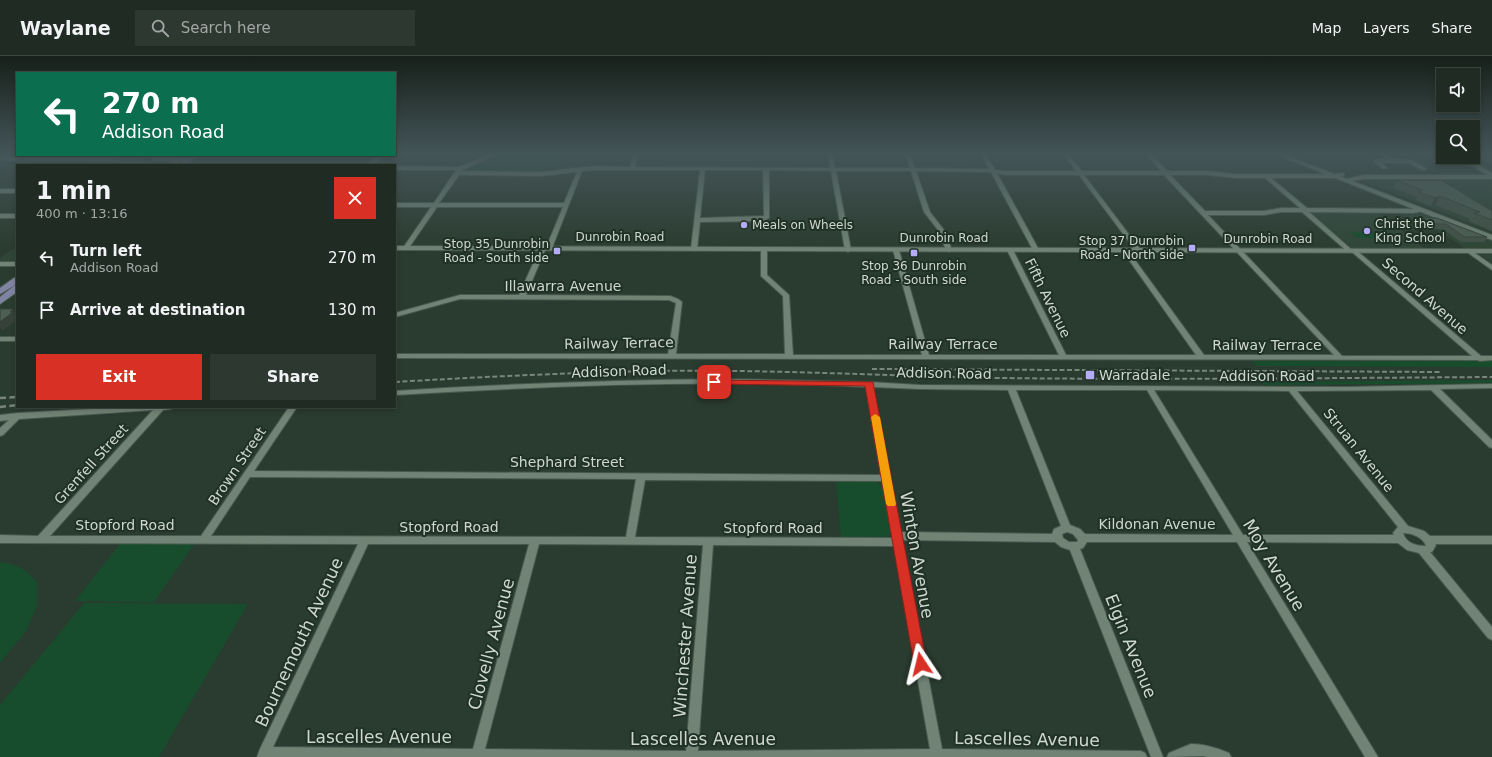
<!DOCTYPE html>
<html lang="en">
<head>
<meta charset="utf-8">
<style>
  body { margin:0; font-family:"DejaVu Sans",sans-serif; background:#2d3830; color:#f1f3f6; height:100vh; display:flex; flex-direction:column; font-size:15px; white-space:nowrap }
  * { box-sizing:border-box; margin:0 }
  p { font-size:13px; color:#a2a7a6 }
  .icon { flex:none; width:22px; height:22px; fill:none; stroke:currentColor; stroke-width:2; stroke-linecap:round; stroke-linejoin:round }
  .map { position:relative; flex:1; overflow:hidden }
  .drawer { position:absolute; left:16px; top:108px; width:380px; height:244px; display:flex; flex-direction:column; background:#202c23; border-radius:0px; box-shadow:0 2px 6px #0003,0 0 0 1px #3d4841 }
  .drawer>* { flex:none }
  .guide { position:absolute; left:16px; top:16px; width:380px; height:84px; border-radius:0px; box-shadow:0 2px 6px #0003,0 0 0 1px #3d4841; background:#0b6e4f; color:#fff; overflow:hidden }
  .tools { position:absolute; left:1436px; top:12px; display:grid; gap:8px }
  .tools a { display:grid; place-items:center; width:44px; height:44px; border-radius:0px; background:#202c23; box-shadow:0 2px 6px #0003,0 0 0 1px #3d4841; font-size:20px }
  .pin { position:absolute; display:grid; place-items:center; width:34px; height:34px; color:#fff; margin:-17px; border-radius:8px; box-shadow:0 2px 6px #0006 }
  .me { position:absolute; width:44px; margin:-22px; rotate:350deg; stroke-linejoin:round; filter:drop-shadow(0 0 3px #0008) }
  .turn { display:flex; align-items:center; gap:14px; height:84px; padding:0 20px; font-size:18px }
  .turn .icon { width:52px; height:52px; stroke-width:2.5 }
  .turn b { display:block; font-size:28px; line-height:34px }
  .round { display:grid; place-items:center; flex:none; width:42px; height:42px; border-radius:0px; background:#2d3830 }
  .overview { display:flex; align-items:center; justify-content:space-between; height:68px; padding:0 20px }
  h1 { font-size:24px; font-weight:700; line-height:30px }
  .action { display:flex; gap:8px; margin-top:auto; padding:8px 20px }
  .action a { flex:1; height:46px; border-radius:0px; background:#d93025; color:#fff; font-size:16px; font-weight:700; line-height:46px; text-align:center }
  .action a+a { background:#2d3830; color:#f1f3f6 }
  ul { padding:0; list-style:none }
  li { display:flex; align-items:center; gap:12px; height:52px; padding:0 20px }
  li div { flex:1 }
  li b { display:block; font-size:15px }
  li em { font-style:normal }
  header { display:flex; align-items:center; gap:24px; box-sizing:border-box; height:56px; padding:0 20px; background:#202c23; border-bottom:1px solid #3d4841 }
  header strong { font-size:19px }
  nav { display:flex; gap:22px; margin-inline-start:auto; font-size:14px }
  .search { width:280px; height:36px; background:#2d3830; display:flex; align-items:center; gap:10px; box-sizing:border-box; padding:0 14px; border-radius:0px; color:#a2a7a6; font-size:15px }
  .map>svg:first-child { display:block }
</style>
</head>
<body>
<header>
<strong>Waylane</strong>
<div class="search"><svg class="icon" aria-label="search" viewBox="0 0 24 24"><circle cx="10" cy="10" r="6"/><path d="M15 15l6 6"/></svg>Search here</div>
<nav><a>Map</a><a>Layers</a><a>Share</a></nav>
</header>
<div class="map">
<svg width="1492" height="701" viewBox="0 0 1492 701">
  <rect width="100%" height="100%" fill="#2a3b2f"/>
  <path fill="#2f4636" d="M1360 123H1490L1492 124V176L1360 124Z
    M1397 156 1423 157 1492 184V207L1471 192H1464L1438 174 1420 173Z
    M1311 157H1379L1425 193 1352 192Z
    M17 190V205H0V202Z"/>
  <path fill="#174d2d" d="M533 97H563L557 110 541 115H466L468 113 501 99Z
    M1350 176H1378L1386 182H1357Z
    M1252 305H1492V311L1256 310Z
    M1492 324V327L1267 329 1259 326Z
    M836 426H876L882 430 891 478 886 482 841 481Z
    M120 488H194L154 546 75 545Z
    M0 506C18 508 25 513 37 526V550L26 575 0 607Z
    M84 547 248 548 159 701H0V649Z"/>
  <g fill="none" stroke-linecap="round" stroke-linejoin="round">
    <g stroke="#4a594e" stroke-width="2">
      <path id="minor" d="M493 97H499L461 115 541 116 594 110 630 111 634 97H638L635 111 830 112 828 97H832L835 112H910L905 97H909L915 112 989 113 981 97H985L995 114 1006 115H1076L1063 97H1067L1082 115H1161L1145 97H1150L1167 115H1208L1236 118H1333L1344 117V119L1333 122H1271L1307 152 1422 153V155L1414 157 1309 156 1352 194H1356L1481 300H1492V304L1480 305 1477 304 395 302V298H668L676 247 669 244 460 243 395 261V257L460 239H519L540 192 543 190 546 192 563 151H437L408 193 406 194 403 192 431 151H395V147H434L456 114H395V110L459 111ZM594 114H700L691 193 694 195 697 193 700 166 764 165 769 162V114L831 115 845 194 848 196 851 194 836 115H911L924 156 938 174 946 194 949 196 952 194 944 174 930 156 916 115 991 116 1033 194 1036 196 1039 194 997 117 1006 119H1079L1136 195H1140V193L1084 119H1164L1334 299H1204L1127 193 1125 192 1122 194 1196 299H1066L1013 194 1010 192 1007 194 1059 299H929L899 194 896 192 893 194 922 299H793L789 239 767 219V193L764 191 761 193V220L783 240 785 298H676L682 246 678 243 670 240 526 239 546 192 549 194 552 192 582 115ZM705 114H763L764 160 700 162ZM577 116 564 147H439L459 119 541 120ZM1170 119H1208L1236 122H1265L1300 152H1281L1264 155H1205ZM1281 156H1302L1348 196H1352L1472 300H1342L1208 159H1264Z
        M1210 97H1281L1279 98 1211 99 1209 98Z
        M1378 97H1383L1393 103 1412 104 1427 113 1422 114 1409 107H1381L1388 112 1383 113 1373 105 1376 103H1386Z
        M377 99H383L374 109H368Z
        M0 100 129 101 132 103 129 105 0 104Z
        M141 101H190L193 103 190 105 139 104V102Z
        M1363 119H1492V123H1363L1346 126 1343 124Z
        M0 133H17V137H0Z
        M0 158H17V162H0Z
        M1469 193 1492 209V214L1467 196 1466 195Z
        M0 281H17V285H0Z
        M723 323 869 326 920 329 1346 331 1492 328V332L1440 333 1492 384V392L1489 391 1431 334 1297 335 1408 470 1424 475 1430 480H1492V488H1435L1436 489 1432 496H1430L1492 571V584L1488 582 1419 497 1407 494 1398 487 1247 486 1378 701H1365L1237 486H1087L1083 492 1080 493 1163 701H1151L1070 494 1061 491 1055 486 902 484 942 693 1141 695 1145 697 1147 701H257L260 693 358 488 0 487V479L38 480 153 354 19 363 3 379 0 380V372L9 364 0 365V359L18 357 129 351H172L171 353 163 354 50 480H201L289 351H297L254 415 881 419 866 331C709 323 552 330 395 339V335C504 328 613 324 723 323ZM873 331 920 333 1008 334 1061 470 1054 473 1052 478 901 476ZM1016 334H1147L1233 479 1085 478 1080 473 1070 469ZM1154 334 1289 335 1398 471 1393 477 1394 479H1243ZM250 421 636 423 626 481 211 480ZM645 424 882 425 893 482 635 481ZM1067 476 1073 478 1078 484 1077 486H1069L1063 482 1062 478ZM1403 477C1412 477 1423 481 1426 490 1416 490 1406 487 1403 477ZM368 488H529L473 693 273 691ZM539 488 703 489 686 695 485 693ZM713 489 894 490 930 693 698 695Z
        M1191 688C1205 688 1217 692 1229 697L1231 701H1207L1203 700 1167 701 1169 697Z"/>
    </g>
    <g stroke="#4a594e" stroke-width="2">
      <path id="tertiary" d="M395 190 1492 193V197L395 194Z
        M0 206H17V210H0Z"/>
    </g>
    <g stroke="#4a594e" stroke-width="2">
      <path id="secondary" d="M1272 97H1280L1492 179V184Z
        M1457 101H1464L1492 117V122Z"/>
    </g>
    <g stroke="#4a594e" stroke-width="2">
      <path id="primary" d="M181 99H188L175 109H168Z
        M191 99H198L186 109H179Z
        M14 222H17V228L0 238V232Z
        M14 230H17V236L0 248V241Z"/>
    </g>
    <use href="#minor" fill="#708375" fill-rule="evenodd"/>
    <use href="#tertiary" fill="#708375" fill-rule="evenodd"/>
    <use href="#secondary" fill="#708375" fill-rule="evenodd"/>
    <use href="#primary" fill="#8084a3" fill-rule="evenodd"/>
    <path stroke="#79867c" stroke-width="2" stroke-dasharray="5 2.5" stroke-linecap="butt" d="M872 313 1442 316
      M395 326C479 321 564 317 648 315 766 313 884 320 1001 322 1165 324 1328 322 1492 321"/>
    <path stroke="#79867c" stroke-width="2.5" stroke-dasharray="6 3.5" stroke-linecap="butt" d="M0 342 17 341
      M0 351 17 349"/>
  </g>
  <path fill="#425247" d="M1473 97H1492V109L1473 98Z
    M1397 124 1492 155V175L1469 165 1470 163 1435 149 1431 150 1415 144 1417 141 1393 132Z
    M1423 162H1437L1487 181 1484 186H1461L1443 173H1429L1421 167Z"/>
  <path fill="#364239" d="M149 99H150L153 106 150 109H136Z
    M1440 140 1435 149 1431 150 1435 142Z
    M13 253 17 260 16 262 17 264 2 275 0 272V266Z"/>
  <path fill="#4d5f52" stroke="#364239" d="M126 99H149L136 109H112V108Z
    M1397 124H1441L1492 155V164L1474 157 1480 156 1440 140 1435 142 1419 136 1422 134Z
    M1423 162H1437L1487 181H1464L1446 168H1432Z
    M0 253H13L10 256H13L0 266Z"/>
  <linearGradient id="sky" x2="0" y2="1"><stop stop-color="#17201a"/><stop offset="0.5" stop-color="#445558"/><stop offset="1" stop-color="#445558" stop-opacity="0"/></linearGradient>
  <rect width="1492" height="195" fill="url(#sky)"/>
  <path fill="#d93025" stroke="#8d1f18" d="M714 324 873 326 927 608 925 612 921 613 916 612 914 608 865 330 710 328 709 326 710 325Z"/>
  <path fill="#f59e0b" d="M875 358 880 361 896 448 895 450H888L886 448 871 361Z"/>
  <g fill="#b4acf9" stroke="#203125" stroke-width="1.5">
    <circle cx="744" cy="169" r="4"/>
    <circle cx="1367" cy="175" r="4"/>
    <rect x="1188" y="188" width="8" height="8" rx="2"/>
    <rect x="553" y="191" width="8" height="8" rx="2"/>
    <rect x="910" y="193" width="8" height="8" rx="2"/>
    <rect x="1085" y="314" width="10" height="10" rx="2"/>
  </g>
  <g text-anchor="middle" stroke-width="4" stroke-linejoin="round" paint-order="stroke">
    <g font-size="12" fill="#ced8d0" stroke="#203125" text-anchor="start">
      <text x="1375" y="172">Christ the<tspan x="1375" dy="14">King School</tspan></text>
      <text x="752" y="173">Meals on Wheels</text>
      <text x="1184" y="189" text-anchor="end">Stop 37 Dunrobin<tspan x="1184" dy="14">Road - North side</tspan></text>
      <text x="549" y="192" text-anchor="end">Stop 35 Dunrobin<tspan x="549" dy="14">Road - South side</tspan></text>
      <text x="914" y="214" text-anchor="middle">Stop 36 Dunrobin<tspan x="914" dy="14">Road - South side</tspan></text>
    </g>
    <g font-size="12" fill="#ced8d0" stroke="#203125">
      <text x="620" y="185">Dunrobin Road</text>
      <text x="944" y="186">Dunrobin Road</text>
      <text x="1268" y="187">Dunrobin Road</text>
    </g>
    <g font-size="14" fill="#ced8d0" stroke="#203125">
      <text x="563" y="235">Illawarra Avenue</text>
      <text transform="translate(1425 240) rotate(41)" y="5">Second Avenue</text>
      <text transform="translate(1048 242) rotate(64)" y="5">Fifth Avenue</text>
      <text transform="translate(619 287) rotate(-1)" y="5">Railway Terrace</text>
      <text x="943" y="293">Railway Terrace</text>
      <text x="1267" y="294">Railway Terrace</text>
      <text transform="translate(619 315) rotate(-2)" y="5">Addison Road</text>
      <text transform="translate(944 317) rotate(1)" y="5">Addison Road</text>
      <text x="1267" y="325">Addison Road</text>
      <text transform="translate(1359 394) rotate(51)" y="5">Struan Avenue</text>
      <text x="567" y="411">Shephard Street</text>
      <text transform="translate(91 408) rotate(-48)" y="5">Grenfell Street</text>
      <text transform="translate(237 410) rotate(-56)" y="5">Brown Street</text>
      <text x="1157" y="473">Kildonan Avenue</text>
      <text x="125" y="474">Stopford Road</text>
      <text x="449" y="476">Stopford Road</text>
      <text x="773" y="477">Stopford Road</text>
    </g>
    <g font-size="14" fill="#ced8d0" stroke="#203125" text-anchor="start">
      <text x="1099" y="324">Warradale</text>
    </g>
    <g font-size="17" fill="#ced8d0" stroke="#203125">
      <text transform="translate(917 499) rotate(80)" y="6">Winton Avenue</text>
      <text transform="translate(1274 509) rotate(59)" y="6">Moy Avenue</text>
      <text transform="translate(685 580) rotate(-86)" y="6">Winchester Avenue</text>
      <text transform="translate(299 586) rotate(-65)" y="6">Bournemouth Avenue</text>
      <text transform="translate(491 588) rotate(-75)" y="6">Clovelly Avenue</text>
      <text transform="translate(1131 590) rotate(68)" y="6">Elgin Avenue</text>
      <text x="379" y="687">Lascelles Avenue</text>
      <text x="703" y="689">Lascelles Avenue</text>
      <text transform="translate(1027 683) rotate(1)" y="6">Lascelles Avenue</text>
    </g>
  </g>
</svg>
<div class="tools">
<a><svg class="icon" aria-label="sound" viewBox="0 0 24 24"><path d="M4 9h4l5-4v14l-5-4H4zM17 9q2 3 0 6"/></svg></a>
<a><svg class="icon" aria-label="search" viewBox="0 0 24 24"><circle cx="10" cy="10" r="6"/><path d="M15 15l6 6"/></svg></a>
</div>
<div class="pin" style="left:714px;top:326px;background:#d93025"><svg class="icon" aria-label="arrive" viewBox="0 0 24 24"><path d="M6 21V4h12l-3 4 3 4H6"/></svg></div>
<svg class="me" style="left:921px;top:608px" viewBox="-20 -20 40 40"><path d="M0-17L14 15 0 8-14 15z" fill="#d93025" stroke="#fff" stroke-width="4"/></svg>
<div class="guide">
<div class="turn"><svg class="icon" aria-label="left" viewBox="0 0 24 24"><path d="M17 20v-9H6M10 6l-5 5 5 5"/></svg><div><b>270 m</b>Addison Road</div></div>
</div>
<section class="drawer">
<div class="overview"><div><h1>1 min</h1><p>400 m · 13:16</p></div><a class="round" style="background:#d93025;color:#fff"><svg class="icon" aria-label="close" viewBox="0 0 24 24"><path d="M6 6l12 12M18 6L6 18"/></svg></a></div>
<ul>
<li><svg class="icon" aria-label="left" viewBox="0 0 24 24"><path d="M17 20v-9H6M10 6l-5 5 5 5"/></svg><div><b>Turn left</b><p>Addison Road</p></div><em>270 m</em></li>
<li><svg class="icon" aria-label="arrive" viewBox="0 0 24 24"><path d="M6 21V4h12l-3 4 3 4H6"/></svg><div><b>Arrive at destination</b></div><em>130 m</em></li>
</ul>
<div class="action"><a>Exit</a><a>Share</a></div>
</section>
</div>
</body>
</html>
